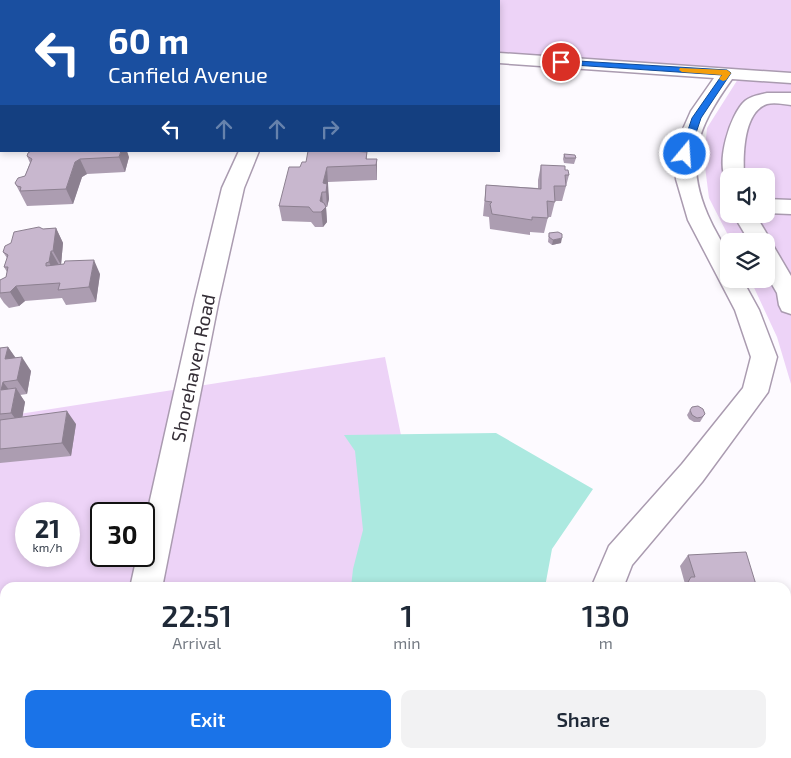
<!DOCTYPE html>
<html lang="en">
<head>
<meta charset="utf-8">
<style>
  body { margin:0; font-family:"Exo 2",sans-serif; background:#f2f2f3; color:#1f2937; height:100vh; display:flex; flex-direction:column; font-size:19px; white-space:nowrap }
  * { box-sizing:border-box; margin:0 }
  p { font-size:16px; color:#747a83 }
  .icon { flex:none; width:28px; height:28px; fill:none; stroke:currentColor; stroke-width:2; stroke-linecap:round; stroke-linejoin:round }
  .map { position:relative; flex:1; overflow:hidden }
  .drawer { position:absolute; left:0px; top:582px; width:791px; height:176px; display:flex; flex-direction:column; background:#fff; border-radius:15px 15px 0 0; box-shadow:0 2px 8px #0003 }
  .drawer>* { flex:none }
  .banner { position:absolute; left:0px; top:0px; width:500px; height:152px; box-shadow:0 2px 8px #0003; background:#1a4fa0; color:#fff; overflow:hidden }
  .buttons { position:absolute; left:720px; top:168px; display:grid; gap:10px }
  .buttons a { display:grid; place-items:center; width:55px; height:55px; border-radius:10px; background:#fff; box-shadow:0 2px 8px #0003; font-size:25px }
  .speed { position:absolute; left:15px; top:502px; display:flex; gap:10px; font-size:25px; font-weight:700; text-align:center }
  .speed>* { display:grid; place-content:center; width:65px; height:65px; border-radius:50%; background:#fff; box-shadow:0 2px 8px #0003; line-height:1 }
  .speed small { font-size:12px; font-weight:400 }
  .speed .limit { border:2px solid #111; border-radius:8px; background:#fff; color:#111 }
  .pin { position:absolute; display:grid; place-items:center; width:42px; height:42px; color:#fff; margin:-21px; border:2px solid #fff; border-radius:50%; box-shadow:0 1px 5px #0007 }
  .me { position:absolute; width:55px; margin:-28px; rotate:18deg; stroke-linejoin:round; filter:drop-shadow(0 0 4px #0008) }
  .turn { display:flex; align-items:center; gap:18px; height:105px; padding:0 25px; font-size:22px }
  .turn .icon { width:65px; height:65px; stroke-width:2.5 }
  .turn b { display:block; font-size:35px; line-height:42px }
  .lanes { display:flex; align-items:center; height:48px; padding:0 25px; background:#0003; justify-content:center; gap:25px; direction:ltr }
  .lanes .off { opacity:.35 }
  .eta { display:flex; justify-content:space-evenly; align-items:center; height:85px; text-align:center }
  .eta b { font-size:30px; font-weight:600; line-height:35px }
  .button { display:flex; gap:10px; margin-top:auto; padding:10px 25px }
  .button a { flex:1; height:58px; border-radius:10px; background:#1a73e8; color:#fff; font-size:20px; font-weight:600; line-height:58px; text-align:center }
  .button a+a { background:#f2f2f3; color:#1f2937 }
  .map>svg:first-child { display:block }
</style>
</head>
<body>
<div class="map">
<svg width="791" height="758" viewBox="0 0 791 758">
  <rect width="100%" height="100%" fill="#fdfaff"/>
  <path fill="#edd3f7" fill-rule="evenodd" d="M0 0H791V80L499 54V1H1L0 11Z
    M738 79 791 83V384L777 337 750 279H766V241H731L709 198 704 159 707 128ZM729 176H766V214H729Z
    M385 357 432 587 5 588V754H466V758H0V417ZM26 514H69V556H26ZM101 514H144V556H101Z"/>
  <path fill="#ace9e0" d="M496 433 593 489 552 549 545 587H351L353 569 363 530 355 451 344 435Z
    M363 754H551L553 758H364Z"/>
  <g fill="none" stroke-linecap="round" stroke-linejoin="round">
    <g stroke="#aa9bb0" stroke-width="3">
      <path id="minor" d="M288 0H304V1H288Z
        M499 53 791 73V83L732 79C696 129 683 163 711 222 716 233 724 244 728 256 730 262 729 272 729 279H742L759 310 777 357 768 392 702 482 632 565 623 588H591L609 546 682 464 743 388 751 357 735 310 688 220 676 179 675 158 679 138 691 111 714 78 499 63Z
        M767 93H791V105C784 104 774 102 767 104 743 112 743 156 744 176H729V181H727C715 164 730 114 745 101 751 96 759 95 767 93Z
        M239 151H259L244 188 219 299 162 588H130L137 556H144V527L195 299 222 188Z
        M766 199 791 200V214L766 213Z
        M733 214H755L771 241 768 246 774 247 791 276V314L782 311 779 305 777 293 766 274V241H749Z
        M112 754H148V758H112Z
        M601 754H637L638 758H602Z"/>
    </g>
    <use href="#minor" fill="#fff" fill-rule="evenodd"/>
  </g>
  <path fill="#ac9db1" d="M367 152V159H377V180L328 182 327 185 329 199 327 207H326L327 222 323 227H315L311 222 282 221 279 206 300 167 306 162Z
    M564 154 576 158 574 164 564 163 563 159Z
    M27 156 129 157 125 172 87 174 82 177 73 204 27 206 15 183 25 176 30 163Z
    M541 165 565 170 569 175 562 201H555L551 217H548L544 233 530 232V235L490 229 489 217 483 216 486 185 538 188V180Z
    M56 228 63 243 61 265 100 274 96 302 66 305 62 298 25 301 19 306 9 308 4 303 0 297V280L6 277 7 272 4 267 7 258 3 252 43 229Z
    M549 233 561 243 552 245 548 242Z
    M8 347 15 358 31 371 27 394 20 395 25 402 22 417 76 424 71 456 0 463V348Z
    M690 410 705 414 700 422H694L689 419 687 415Z
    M688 555 757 588H682L685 584 680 566Z
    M756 754H786L791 758H758Z"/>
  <path fill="#8c8090" d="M121 151H127L129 157 125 172 119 157Z
    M80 159 87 174 82 177 73 204 66 189 75 162Z
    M377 159V180L376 165Z
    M327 167 329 199 327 207 326 192 323 183Z
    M322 192 323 207H326L327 222 323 227 320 201Z
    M56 228 63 243 61 265 53 251Z
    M562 238 561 243 552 245 553 240Z
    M51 251 59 265 56 277 49 262Z
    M94 260 100 274 96 302 89 287Z
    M16 286 25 301 19 306 10 292Z
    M8 347 18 361 5 359Z
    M22 357 31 371 27 394 17 380Z
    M3 382 13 395 1 390Z
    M16 388 25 402 21 426 11 413Z
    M67 411 76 424 71 456 62 443Z
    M5 650V662L0 663V651Z"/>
  <path fill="#c8b7ce" stroke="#8c8090" d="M79 0H110L109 1H79Z
    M31 151H121L119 157 80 159 75 162 66 189 20 191 21 187 17 186 15 183 18 178 25 176 32 159 27 156 28 153Z
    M308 151H351L367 152 366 159H377L376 165 327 167 323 183 327 184 326 192H322L320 201 324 203 326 207 321 212H313L309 207 279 206 289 167H300L302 162H306Z
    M564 154 575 155 576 158H565Z
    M541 165 565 166V170H568L569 175H565L566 186H554L555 202 547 201 548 218 532 217V220L492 214 490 204 492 202 485 201 486 185 541 189Z
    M39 227 43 229 56 228 53 251H51L49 262 46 263V266L64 264 65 261 94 260 89 287 58 290 60 283 16 286 10 292 0 293V280L6 277 8 267H4L8 255 3 252 5 246 11 243 14 232Z
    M558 232 562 234V238L553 240 549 237V233Z
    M8 347 5 359 22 357 17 380 3 382 1 390 16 388 11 413 0 414V348Z
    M698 406 703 409 705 414 702 417 697 418 692 415 690 410 692 407Z
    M67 411 62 443 0 449V420Z
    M746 552 757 588H689L688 582 691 577H695L688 555Z
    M5 613V650L0 651V615Z
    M786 741H791V758H773L771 754H786Z"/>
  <path fill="#1a73e8" stroke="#114b97" d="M561 60 727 70 731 73 701 118 689 154 685 157 680 154 692 118 722 75 559 64V61Z"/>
  <path fill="#f59e0b" d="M680 68 727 70 731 73 726 80 723 81 719 79 722 75 682 72 679 70Z"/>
  <g text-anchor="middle" stroke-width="4" stroke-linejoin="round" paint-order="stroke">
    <g font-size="19" fill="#342e36" stroke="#fff">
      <text transform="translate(193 368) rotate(-78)" y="7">Shorehaven Road</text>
    </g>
  </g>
</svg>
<div class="buttons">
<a><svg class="icon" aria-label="sound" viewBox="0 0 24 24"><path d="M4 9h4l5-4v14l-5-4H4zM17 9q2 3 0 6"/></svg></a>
<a><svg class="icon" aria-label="layers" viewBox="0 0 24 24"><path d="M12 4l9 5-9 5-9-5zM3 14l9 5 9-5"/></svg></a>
</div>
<div class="speed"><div>21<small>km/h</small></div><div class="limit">30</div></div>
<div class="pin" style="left:561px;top:62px;background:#d93025"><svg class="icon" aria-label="arrive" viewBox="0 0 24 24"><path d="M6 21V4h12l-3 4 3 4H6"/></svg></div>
<svg class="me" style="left:685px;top:154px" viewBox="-20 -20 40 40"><circle r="17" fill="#1a73e8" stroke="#fff" stroke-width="3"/><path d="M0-11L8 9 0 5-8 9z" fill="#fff"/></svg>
<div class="banner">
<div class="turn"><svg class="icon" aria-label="left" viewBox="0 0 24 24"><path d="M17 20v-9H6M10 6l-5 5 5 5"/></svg><div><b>60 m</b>Canfield Avenue</div></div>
<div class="lanes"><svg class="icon" aria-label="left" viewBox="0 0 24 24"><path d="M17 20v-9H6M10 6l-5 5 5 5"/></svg><svg class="icon off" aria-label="ahead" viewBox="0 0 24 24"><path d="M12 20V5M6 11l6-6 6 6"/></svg><svg class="icon off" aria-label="ahead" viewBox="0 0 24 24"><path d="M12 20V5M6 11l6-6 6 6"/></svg><svg class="icon off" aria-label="right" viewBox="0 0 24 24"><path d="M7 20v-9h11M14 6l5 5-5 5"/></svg></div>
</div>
<section class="drawer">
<div class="eta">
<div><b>22:51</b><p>Arrival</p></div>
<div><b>1</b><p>min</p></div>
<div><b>130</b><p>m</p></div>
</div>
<div class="button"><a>Exit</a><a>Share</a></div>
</section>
</div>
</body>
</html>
